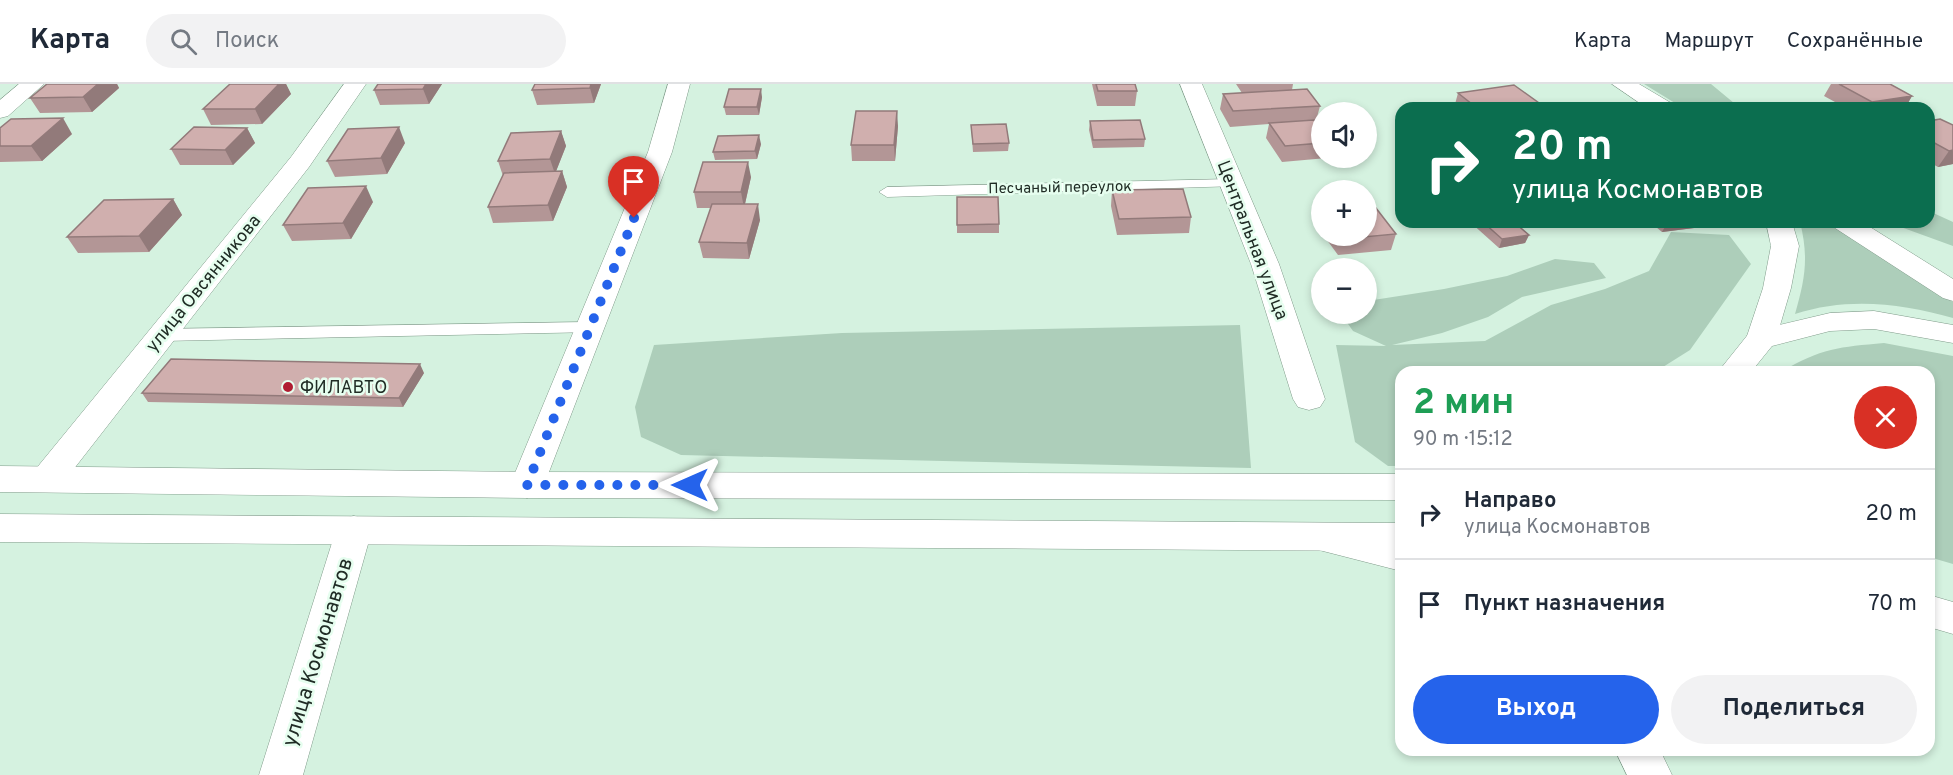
<!DOCTYPE html>
<html lang="ru">
<head>
<meta charset="utf-8">
<style>
  body { margin:0; font-family:Overpass,sans-serif; background:#f2f2f3; color:#1f2937; height:100vh; display:flex; flex-direction:column; font-size:22px; white-space:nowrap }
  * { box-sizing:border-box; margin:0 }
  p { font-size:20px; color:#747a83 }
  .icon { flex:none; width:33px; height:33px; fill:none; stroke:currentColor; stroke-width:2; stroke-linecap:round; stroke-linejoin:round }
  .map { position:relative; flex:1; overflow:hidden }
  .sheet { position:absolute; left:1395px; top:282px; width:540px; height:390px; display:flex; flex-direction:column; background:#fff; border-radius:18px; box-shadow:0 3px 9px #0003 }
  .sheet>* { flex:none }
  .top-card { position:absolute; left:1395px; top:18px; width:540px; height:126px; border-radius:18px; box-shadow:0 3px 9px #0003; background:#0b6e4f; color:#fff; overflow:hidden }
  .controls { position:absolute; left:1311px; top:18px; display:grid; gap:12px }
  .controls a { display:grid; place-items:center; width:66px; height:66px; border-radius:50%; background:#fff; box-shadow:0 3px 9px #0003; font-size:30px }
  .pin { position:absolute; display:grid; place-items:center; width:51px; height:51px; color:#fff; margin:-62px -26px; border-radius:50% 50% 50% 0; rotate:-45deg; box-shadow:0 0 6px #0007 }
  .pin .icon { rotate:45deg }
  .me { position:absolute; width:66px; margin:-33px; rotate:270deg; stroke-linejoin:round; filter:drop-shadow(0 0 4px #0008) }
  .turn { display:flex; align-items:center; gap:21px; height:126px; padding:0 18px; font-size:27px }
  .turn .icon { width:78px; height:78px; stroke-width:2.5 }
  .turn b { display:block; font-size:42px; line-height:51px }
  .round { display:grid; place-items:center; flex:none; width:63px; height:63px; border-radius:32px; background:#f2f2f3 }
  .head { display:flex; align-items:center; justify-content:space-between; height:102px; padding:0 18px }
  h1 { font-size:36px; font-weight:700; line-height:45px; color:#1e9e55 }
  .cta { display:flex; gap:12px; margin-top:auto; padding:12px 18px }
  .cta a { flex:1; height:69px; border-radius:36px; background:#2563eb; color:#fff; font-size:24px; font-weight:700; line-height:69px; text-align:center }
  .cta a+a { background:#f2f2f3; color:#1f2937 }
  ul { padding:0; list-style:none }
  li { display:flex; align-items:center; gap:18px; height:90px; padding:0 18px; border-top:2px solid #e0e1e3 }
  li div { flex:1 }
  li b { display:block; font-size:22px }
  li em { font-style:normal }
  header { display:flex; align-items:center; gap:36px; box-sizing:border-box; height:84px; padding:0 30px; background:#fff; border-bottom:2px solid #e0e1e3 }
  header strong { font-size:28px }
  nav { display:flex; gap:33px; margin-inline-start:auto; font-size:21px }
  .search { width:420px; height:54px; background:#f2f2f3; display:flex; align-items:center; gap:15px; box-sizing:border-box; padding:0 21px; border-radius:33px; color:#747a83; font-size:22px }
  .map>svg:first-child { display:block }
</style>
</head>
<body>
<header>
<strong>Карта</strong>
<div class="search"><svg class="icon" aria-label="search" viewBox="0 0 24 24"><circle cx="10" cy="10" r="6"/><path d="M15 15l6 6"/></svg>Поиск</div>
<nav><a>Карта</a><a>Маршрут</a><a>Сохранённые</a></nav>
</header>
<div class="map">
<svg width="1953" height="691" viewBox="0 0 1953 691">
  <rect width="100%" height="100%" fill="#d5f2e0"/>
  <path fill="#adceba" d="M1644 0H1711L1740 24H1683Z
    M1929 127 1953 138V162L1887 138H1929Z
    M1800 138H1827L1953 218V234C1901 219 1847 213 1795 230 1805 195 1809 174 1800 138Z
    M1671 148 1729 151 1751 180 1690 266 1655 288H1401V382H1388L1355 358 1336 261 1386 262 1353 247 1341 230H1366L1367 217 1444 205 1507 192 1555 175 1594 179 1606 194 1522 213 1488 233 1442 249 1392 261 1485 257 1551 221 1605 205 1649 187Z
    M1240 241 1251 384 681 371 641 353 635 323 654 261 842 249Z
    M1884 259 1953 272V480L1929 473V288H1781C1821 264 1840 263 1884 259Z"/>
  <g fill="none" stroke-linecap="round" stroke-linejoin="round">
    <g stroke="#809b8a" stroke-width="1">
      <path id="service" d="M1232 95 1237 96 1239 99 1237 102 887 113 879 108 887 103Z
        M590 238 599 244 596 248 162 257 153 251 162 245Z"/>
    </g>
    <g stroke="#809b8a" stroke-width="1">
      <path id="minor" d="M19 0H44L8 32 0 34V16Z
        M344 0H366L309 83 59 404 47 408 35 404 30 395 35 386 291 73Z
        M668 0H690L672 68 544 401 539 410 527 414 515 410 510 401 648 68Z
        M1180 0H1202L1279 180 1325 315 1320 323 1309 326 1298 323 1293 315 1251 180Z
        M354 432 367 436 372 446 303 691H259L336 446 341 436Z
        M1332 442 1401 459V487L1319 466 1314 456 1319 446Z
        M1615 666H1660L1672 691H1627Z"/>
    </g>
    <g stroke="#809b8a" stroke-width="1">
      <path id="secondary" d="M1612 0H1639L1671 19 1674 24H1647Z
        M1766 138H1792L1799 162 1791 204 1776 255 1772 262 1761 265 1750 262 1746 255 1763 204 1771 162Z
        M1831 138H1862L1953 195V217L1943 214 1835 144Z"/>
    </g>
    <g stroke="#809b8a" stroke-width="1">
      <path id="primary" d="M1874 227 1953 241V259L1874 245 1830 247 1772 262 1751 288H1718L1750 248 1830 229Z
        M0 382 527 388 1401 390V416L527 414 0 408Z
        M0 430 1401 439V467L0 458Z
        M1929 511 1953 518V550L1929 543Z"/>
    </g>
    <use href="#service" fill="#fff" fill-rule="evenodd"/>
    <use href="#minor" fill="#fff" fill-rule="evenodd"/>
    <use href="#secondary" fill="#fff" fill-rule="evenodd"/>
    <use href="#primary" fill="#fff" fill-rule="evenodd"/>
  </g>
  <path fill="#b39696" d="M47 0H117L119 4 92 28 40 29 30 14Z
    M230 0H286L291 10 262 40 211 41 203 25Z
    M378 0H442L429 20 380 21 374 6Z
    M601 0 594 19 537 21 532 6Z
    M1092 0H1135L1137 7 1135 22H1097Z
    M1236 0H1293L1292 6 1320 22 1316 37H1315L1322 46V74H1327L1282 78 1266 54 1269 40 1230 43 1220 25 1223 10 1242 9Z
    M1831 0H1890L1912 12 1905 24H1846L1824 12Z
    M1458 9 1546 24H1454Z
    M762 13 759 31H726L724 23Z
    M1090 37 1145 55 1144 63 1093 64 1089 46Z
    M1929 37 1953 41V80L1938 83 1929 78Z
    M971 41 1009 59 1008 67 973 68Z
    M898 42 895 77H852L851 61Z
    M0 44 72 50 42 77 0 78Z
    M247 44 255 59 233 81H180L171 65Z
    M561 47 566 62 556 87H562L567 103 553 137 493 139 488 123 503 92 498 77Z
    M405 59 387 90 335 93 327 77Z
    M761 60 757 75 715 76 713 68Z
    M751 93 745 120 760 136 749 175 703 174 699 158 711 124H697L694 108Z
    M1112 106 1191 133 1189 149 1117 151 1111 122Z
    M957 113 999 140V149H957Z
    M173 115 182 131 149 168 78 169 67 153Z
    M373 118 351 155 292 157 283 141Z
    M1317 119H1322V147L1313 135Z
    M1470 138H1514L1529 151 1525 159 1499 164Z
    M1650 138H1697L1694 144 1662 148Z
    M1396 150 1391 166 1338 171 1324 152H1366Z
    M424 289 403 323 148 318 142 309Z"/>
  <path fill="#927a7a" d="M98 0H117L119 4 92 28 83 13Z
    M279 0H286L291 10 262 40 255 25Z
    M426 0H442L429 20 423 5Z
    M591 0H601L594 19 590 4Z
    M761 5 762 13 759 31 757 23Z
    M1912 12 1905 24H1869L1872 18Z
    M897 27 898 42 895 77 894 61Z
    M63 34 72 50 42 77 31 62Z
    M399 43 405 59 387 90 381 74Z
    M247 44 255 59 233 81 225 66Z
    M561 47 566 62 555 90 550 75Z
    M759 51 761 60 757 75 755 67Z
    M1953 66V80L1938 83 1949 67Z
    M748 78 751 93 744 124 741 108Z
    M562 87 567 103 553 137 548 121Z
    M366 102 373 118 351 155 343 139Z
    M173 115 182 131 149 168 139 152Z
    M758 120 760 136 749 175 747 159Z
    M1677 138H1697L1694 144 1662 148 1667 139Z
    M1529 151 1525 159 1499 164 1502 155Z
    M420 280 424 289 403 323 399 314Z"/>
  <path fill="#d0afae" stroke="#927a7a" stroke-width="1.5" d="M47 0H98L83 13 30 14Z
    M230 0H279L255 25H203Z
    M378 0H426L423 5 374 6Z
    M535 0H591L590 4 532 6Z
    M1096 0H1135L1137 7H1098Z
    M1839 0H1890L1912 12 1872 18Z
    M1514 1 1546 24H1477L1458 9Z
    M729 5H761L757 23H724Z
    M1307 5 1320 22 1233 27 1223 10Z
    M856 27H897L894 61H851Z
    M63 34 31 62H0V44L11 35Z
    M1940 35 1953 41V66L1949 67 1929 56V37Z
    M1140 36 1145 55 1093 56 1090 37Z
    M1314 36 1322 46V59L1285 62 1269 39Z
    M1006 40 1009 59 973 60 971 41Z
    M194 43 247 44 225 66 171 65Z
    M399 43 381 74 327 77 348 45Z
    M561 47 550 75 498 77 511 49Z
    M759 51 755 67 713 68 718 52Z
    M703 78H748L741 108H694Z
    M562 87 548 121 488 123 504 89Z
    M366 102 343 139 283 141 308 104Z
    M1183 105 1191 133 1119 135 1112 106Z
    M957 113H998L999 140 957 141Z
    M173 115 139 152 67 153 104 116Z
    M1366 115H1369L1396 150 1342 155 1340 152H1366Z
    M1317 119H1322V125Z
    M712 120H758L747 159 699 158Z
    M1483 138H1514L1529 151 1502 155Z
    M171 275 420 280 399 314 142 309Z"/>
  <g fill="none" stroke-linecap="round" stroke-linejoin="round">
    <path stroke="#2563eb" stroke-width="10" stroke-dasharray="0 18" d="M634 134 527 401H690"/>
  </g>
  <circle fill="#b01d32" stroke="#e6feef" stroke-width="2" cx="288" cy="303" r="6"/>
  <g text-anchor="middle" stroke-width="5" stroke-linejoin="round" paint-order="stroke">
    <g font-size="15" fill="#202c25" stroke="#e6feef">
      <text transform="translate(1060 103) rotate(-1)" y="5">Песчаный переулок</text>
    </g>
    <g font-size="18" fill="#202c25" stroke="#e6feef">
      <text transform="translate(1253 156) rotate(69)" y="6">Центральная улица</text>
      <text transform="translate(203 199) rotate(-51)" y="6">улица Овсянникова</text>
    </g>
    <g font-size="18" fill="#202c25" stroke="#e6feef" text-anchor="start">
      <text x="300" y="309">ФИЛАВТО</text>
    </g>
    <g font-size="21" fill="#202c25" stroke="#e6feef">
      <text transform="translate(317 568) rotate(-73)" y="7">улица Космонавтов</text>
    </g>
  </g>
</svg>
<div class="controls">
<a><svg class="icon" aria-label="sound" viewBox="0 0 24 24"><path d="M4 9h4l5-4v14l-5-4H4zM17 9q2 3 0 6"/></svg></a>
<a>+</a>
<a>−</a>
</div>
<div class="pin" style="left:634px;top:134px;background:#d93025"><svg class="icon" aria-label="arrive" viewBox="0 0 24 24"><path d="M6 21V4h12l-3 4 3 4H6"/></svg></div>
<svg class="me" style="left:690px;top:401px" viewBox="-20 -20 40 40"><path d="M0-17L14 15 0 8-14 15z" fill="#2563eb" stroke="#fff" stroke-width="4"/></svg>
<div class="top-card">
<div class="turn"><svg class="icon" aria-label="right" viewBox="0 0 24 24"><path d="M7 20v-9h11M14 6l5 5-5 5"/></svg><div><b>20 m</b>улица Космонавтов</div></div>
</div>
<section class="sheet">
<div class="head"><div><h1>2 мин</h1><p>90 m · 15:12</p></div><a class="round" style="background:#d93025;color:#fff"><svg class="icon" aria-label="close" viewBox="0 0 24 24"><path d="M6 6l12 12M18 6L6 18"/></svg></a></div>
<ul>
<li><svg class="icon" aria-label="right" viewBox="0 0 24 24"><path d="M7 20v-9h11M14 6l5 5-5 5"/></svg><div><b>Направо</b><p>улица Космонавтов</p></div><em>20 m</em></li>
<li><svg class="icon" aria-label="arrive" viewBox="0 0 24 24"><path d="M6 21V4h12l-3 4 3 4H6"/></svg><div><b>Пункт назначения</b></div><em>70 m</em></li>
</ul>
<div class="cta"><a>Выход</a><a>Поделиться</a></div>
</section>
</div>
</body>
</html>
